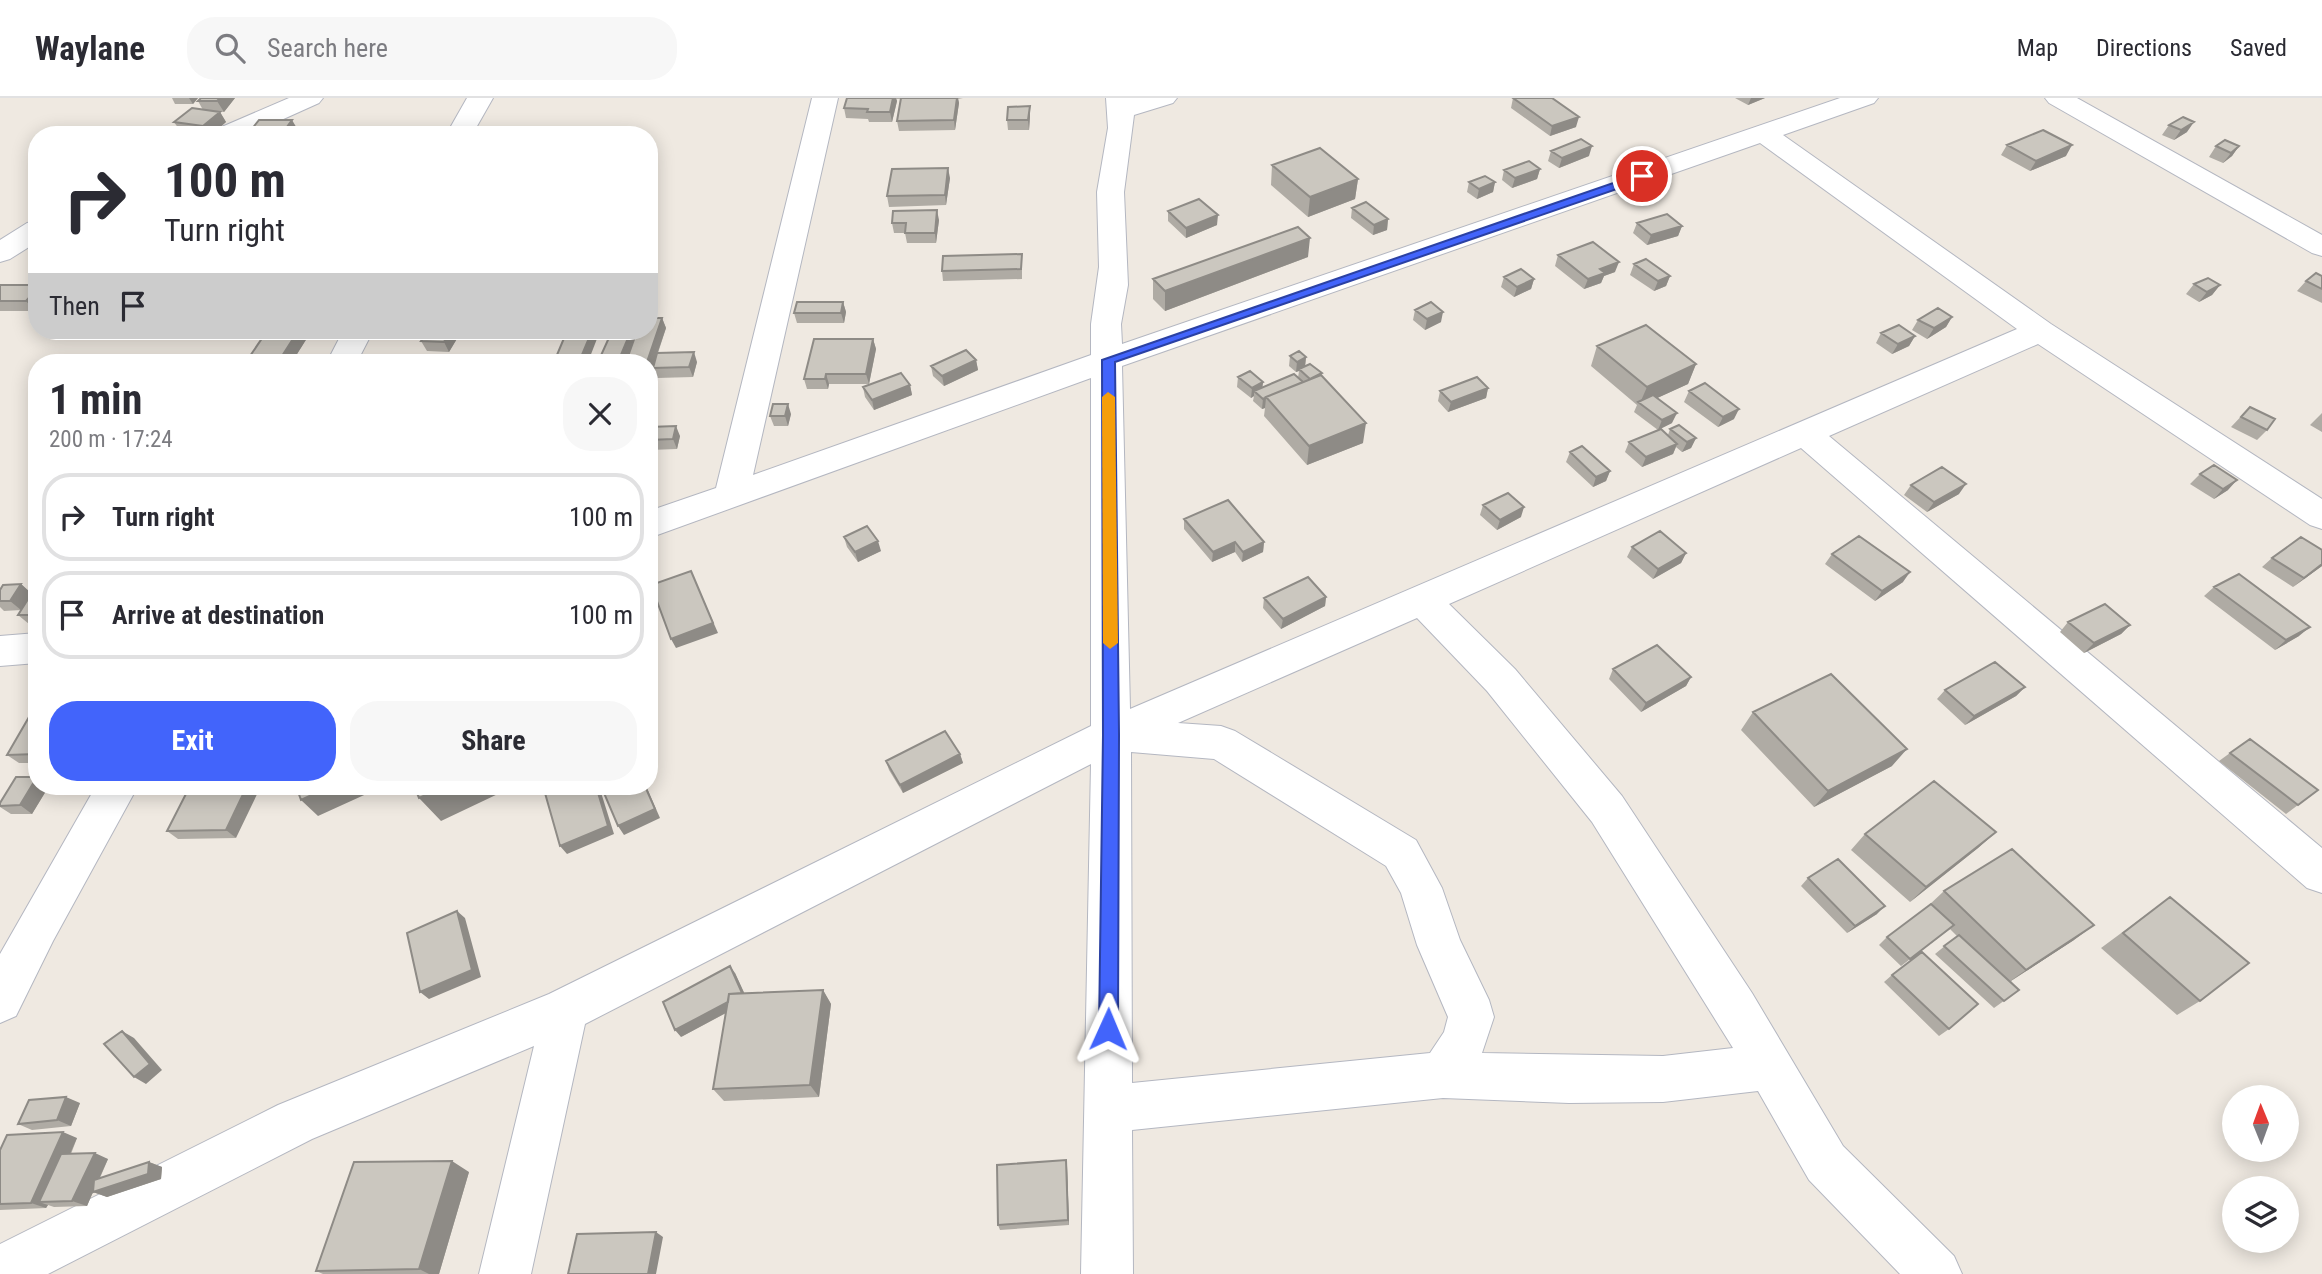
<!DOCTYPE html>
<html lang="en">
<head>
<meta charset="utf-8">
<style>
  body { margin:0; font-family:"Roboto Condensed",sans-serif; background:#f7f7f7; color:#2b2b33; height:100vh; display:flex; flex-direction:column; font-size:26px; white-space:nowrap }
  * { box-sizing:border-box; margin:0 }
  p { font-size:23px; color:#7c7c81 }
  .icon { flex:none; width:38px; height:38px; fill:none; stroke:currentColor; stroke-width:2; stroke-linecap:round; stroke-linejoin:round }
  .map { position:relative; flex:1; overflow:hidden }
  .panel { position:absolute; left:28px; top:256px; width:630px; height:441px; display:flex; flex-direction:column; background:#fff; border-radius:28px; box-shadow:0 4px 18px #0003 }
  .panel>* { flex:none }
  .hud { position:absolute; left:28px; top:28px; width:630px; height:214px; border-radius:28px; box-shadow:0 4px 18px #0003; background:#fff; color:#2b2b33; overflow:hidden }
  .needle { width:46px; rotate:359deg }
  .fabs { position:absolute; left:2222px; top:987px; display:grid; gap:14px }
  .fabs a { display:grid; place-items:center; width:77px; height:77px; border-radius:50%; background:#fff; box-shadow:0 4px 18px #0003; font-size:35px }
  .pin { position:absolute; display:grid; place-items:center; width:60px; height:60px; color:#fff; margin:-30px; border:4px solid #fff; border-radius:50%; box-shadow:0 2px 7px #0007 }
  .me { position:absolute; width:77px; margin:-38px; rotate:1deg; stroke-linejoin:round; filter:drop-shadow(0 0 5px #0008) }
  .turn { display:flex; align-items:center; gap:24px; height:147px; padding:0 21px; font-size:32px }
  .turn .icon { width:91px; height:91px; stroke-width:2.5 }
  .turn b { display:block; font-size:49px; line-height:60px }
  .then { display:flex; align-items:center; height:66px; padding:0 21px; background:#0003; gap:14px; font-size:26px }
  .round { display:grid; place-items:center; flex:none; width:74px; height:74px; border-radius:28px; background:#f7f7f7 }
  .summary { display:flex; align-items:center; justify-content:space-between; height:119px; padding:0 21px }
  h1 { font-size:42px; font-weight:700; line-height:52px }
  .primary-button { display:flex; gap:14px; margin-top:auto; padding:14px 21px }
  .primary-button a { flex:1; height:80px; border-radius:28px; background:#4264fb; color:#fff; font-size:28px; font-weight:700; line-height:80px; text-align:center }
  .primary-button a+a { background:#f7f7f7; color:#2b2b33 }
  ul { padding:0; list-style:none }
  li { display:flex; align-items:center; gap:21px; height:88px; margin:0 14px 10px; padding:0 7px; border:4px solid #e1e1e2; border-radius:28px }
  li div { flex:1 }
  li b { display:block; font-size:26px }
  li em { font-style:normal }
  header { display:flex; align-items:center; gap:42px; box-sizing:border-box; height:98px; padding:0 35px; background:#fff; border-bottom:2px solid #e1e1e2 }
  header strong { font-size:33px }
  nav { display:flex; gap:38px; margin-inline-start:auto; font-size:24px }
  .search { width:490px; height:63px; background:#f7f7f7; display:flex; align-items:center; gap:18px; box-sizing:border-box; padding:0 24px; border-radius:28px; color:#7c7c81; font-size:26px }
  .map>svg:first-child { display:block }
</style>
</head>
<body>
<header>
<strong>Waylane</strong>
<div class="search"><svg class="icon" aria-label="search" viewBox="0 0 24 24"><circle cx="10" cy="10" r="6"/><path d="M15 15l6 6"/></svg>Search here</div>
<nav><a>Map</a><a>Directions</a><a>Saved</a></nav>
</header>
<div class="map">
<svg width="2322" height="1176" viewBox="0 0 2322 1176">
  <rect width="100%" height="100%" fill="#efe9e1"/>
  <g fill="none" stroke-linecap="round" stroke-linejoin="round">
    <g stroke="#b4b7c1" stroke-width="2">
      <path id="street" d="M289 0H323L319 5 248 37H213L217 31Z
        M467 0H493L472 37H446Z
        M812 0H838L753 377 1091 257V226L1099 169 1097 94 1108 30 1106 0H1177L1173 5 1134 17 1124 94 1128 187 1121 226 1122 246 1840 0H1878L1874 5 1783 37 2051 226 2322 401V431L2310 427 2038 246 1829 338 2322 750V795L2307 790 1801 350 1449 506 1515 571 1622 698 1752 895 1843 1048 1954 1158 1962 1176H1900L1809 1082 1758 993 1663 1004 1569 1005 1443 1000 1132 1032 1133 1176H1081L1091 666 585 926 531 1176H479L534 948 312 1041 48 1176H0V1146L278 1007 549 896 1091 628V280L649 440V413L716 390ZM1760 45 2017 231 1130 611 1122 268ZM1417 520 1487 593 1592 724 1733 950 1663 958 1482 955 1494 919 1489 902 1460 842 1442 790 1416 742 1235 633 1221 628 1178 625ZM1131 654 1214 661 1386 768 1401 795 1417 847 1448 919 1444 934 1430 955 1132 985Z
        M2045 0H2077L2322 137V158L2312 155 2049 5Z
        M37 123V144L10 161 0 164V142L27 125Z
        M343 233H373L357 264H327Z
        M37 535V565L0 568V538Z
        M96 688H138L53 843 16 918 0 925V856Z"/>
    </g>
    <use href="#street" fill="#fff" fill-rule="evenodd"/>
  </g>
  <path fill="#afaba4" d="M172 0H198L193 6H175Z
    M201 0H235L224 14 216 13 220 14 226 24 211 37H201L181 34 174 24 203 12 198 3Z
    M847 0H963L958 1 959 5 955 32 899 33 897 23 901 1H896L897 3 892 24H869L868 21 846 20 844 10Z
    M1513 0 1576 29 1550 38 1511 10Z
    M1735 0H1765L1748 7Z
    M1030 18 1029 32H1008L1007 22Z
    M2169 27 2187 34 2174 42 2162 37Z
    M2007 47 2066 58 2030 73 2001 57Z
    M2216 48H2239L2232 58 2223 65 2209 59Z
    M1551 53 1589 58 1559 70 1548 63Z
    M1272 67 1358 81 1355 101 1308 119 1271 87Z
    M1540 71 1537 81 1512 90 1502 82 1504 72Z
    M950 80 946 107 889 109 887 98Z
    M1469 84H1495L1493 94 1477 101 1467 94Z
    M1352 110 1388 121 1387 132 1373 137 1351 120Z
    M1168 113 1217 127 1186 140 1168 123Z
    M939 122 936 145H907L905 135H894L892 125Z
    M1637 125 1682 128 1678 138 1647 147 1633 135Z
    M1022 156V181L943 183 942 173Z
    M1558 157 1615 174 1604 178 1601 185 1584 191 1555 168Z
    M1308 159 1165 213 1153 201V181Z
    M1634 166 1670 178 1666 188 1654 193 1630 177Z
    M2322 178V205L2297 193 2306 183Z
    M1504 179 1534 181 1531 191 1514 199 1501 189Z
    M2194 186 2220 187 2212 197 2199 204 2186 196Z
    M0 187H37L35 213H0Z
    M843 204 846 214 844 225H797L794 215Z
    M1415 212 1441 224 1425 232 1413 222Z
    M1952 219 1946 229 1927 241 1912 232 1918 222Z
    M662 220 666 230 658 255 697 264 693 279 657 280 653 270 655 264 649 280Z
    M267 233H306L309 237 292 264H254L250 258Z
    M428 233H462H454L458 239 449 254 427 253 421 243Z
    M1881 235 1915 238 1909 248 1892 256 1876 245Z
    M873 241 876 251 869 286H829L828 291H807L804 281Z
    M1597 248 1696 266 1688 286 1657 300 1672 325 1658 332 1634 314 1637 307 1591 268Z
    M1290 258 1306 259 1305 268 1322 275 1321 277 1363 345 1307 367 1264 318 1265 310 1262 311 1253 303 1254 298 1251 300 1237 289 1238 279 1263 284 1262 289 1298 280 1299 273 1296 274 1289 268Z
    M976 262 978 272 944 288 933 278 931 268Z
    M910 287 912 297 874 312 865 299 863 289Z
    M1488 290 1486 300 1448 314 1438 303 1440 293Z
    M1689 293 1734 321 1718 329 1684 304Z
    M2250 309 2267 332 2257 342 2231 329Z
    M2322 315V334L2310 327Z
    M791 316 788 328H774L770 318Z
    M649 329 680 338 677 351 649 352Z
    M1670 331 1696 340 1691 350 1682 354 1676 349 1673 356 1642 369 1625 354 1629 344 1668 337Z
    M1570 354 1610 373 1606 383 1593 389 1566 364Z
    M2200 376 2228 392 2214 401 2190 386Z
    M1911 387 1959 396 1927 414 1904 397Z
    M1483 407 1521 419 1497 432 1480 417Z
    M1184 421 1264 444 1263 454 1242 464 1235 454 1212 464 1184 431Z
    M844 439 881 453 858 464 847 449Z
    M1632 449 1686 455 1681 465 1653 481 1627 459Z
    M2322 452V468L2293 489 2262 469 2272 460Z
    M1832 456 1903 484 1875 503 1825 466Z
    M21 486 32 496 31 498H37V526H29L18 517 21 512 4 513 0 509V492Z
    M2214 489 2299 538 2275 552 2204 498Z
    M1326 499 1325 508 1281 531 1263 510 1264 500Z
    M2068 524 2130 527 2121 536 2084 555 2060 534Z
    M1613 571 1691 579 1686 588 1641 614 1609 581Z
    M2025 589 2016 598 1965 627 1937 601 1945 592Z
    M1753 614 1892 668 1814 709 1741 632Z
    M37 618V665H19L7 657Z
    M2230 655 2298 707 2286 716 2219 663Z
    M960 656 963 665 903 695 889 672 886 663Z
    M37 688H49L32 716H11L0 709V705Z
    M190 688 236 740 178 741 167 733Z
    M1996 734 1978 750 1910 804 1851 752 1865 736Z
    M1808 780 1877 816 1847 835 1801 788Z
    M1944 793 2074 842 2011 883 2019 892 1994 910 1935 856 1957 838 1950 831 1901 868 1879 847 1887 839 1927 809Z
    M2170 799 2200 903 2177 917 2101 850Z
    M735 875 744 895 823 892 831 906 819 999 724 1003 713 991 726 915 681 939Z
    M1892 877 1949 931 1939 938 1884 884Z
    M80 1005 71 1028 32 1032 18 1026Z
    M77 1040 71 1056 108 1061 100 1080 149 1064 162 1069 161 1081 107 1099 93 1094 87 1108 54 1109 48 1107 46 1110 0 1112V1052Z
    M1067 1068 1069 1127 1000 1132 998 1127Z
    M469 1074 439 1176H323L316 1173Z"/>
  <path fill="#8e8b86" d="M189 0H198L193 6Z
    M220 0H235L224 14 217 3Z
    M893 0H896L897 3 892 24 890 14Z
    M957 0H958L959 5 955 32 954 22Z
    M1751 0H1765L1748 7Z
    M1030 8V18L1029 32 1028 22Z
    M220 14 226 24 211 37H208L203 28Z
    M1579 19 1576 29 1550 38 1552 28Z
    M292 22 298 32 295 37H281Z
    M2194 24 2187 34 2174 42 2181 32Z
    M156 32 160 37H152Z
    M2072 47 2066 58 2030 73 2036 63Z
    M1592 48 1589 58 1559 70 1562 60Z
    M2239 48 2232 58 2223 65 2231 55Z
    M948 70 950 80 946 107 945 97Z
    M1540 71 1537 81 1512 90 1515 80Z
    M1358 81 1355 101 1308 119 1310 99Z
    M1495 84 1493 94 1477 101 1479 91Z
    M937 112 939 122 936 145 935 135Z
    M1218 117 1217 127 1186 140V130Z
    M1388 121 1387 132 1373 137 1374 127Z
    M1682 128 1678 138 1647 147 1651 137Z
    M1310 140 1308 159 1165 213V193Z
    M1619 164 1615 174 1604 178 1601 185 1584 191 1588 181 1600 171Z
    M1670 178 1666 188 1654 193 1658 183Z
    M1534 181 1531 191 1514 199 1517 189Z
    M2220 187 2212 197 2199 204 2207 194Z
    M37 191V212L35 213 26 203Z
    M843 204 846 214 844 225 841 215Z
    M1443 214 1441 224 1425 232 1427 221Z
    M1952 219 1946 229 1927 241 1934 230Z
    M662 220 666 230 649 280V264H647Z
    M298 233H306L309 237 292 264H287L282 258Z
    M450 233H454L458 239 449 254 444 244Z
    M592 233H600L588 264H579Z
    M631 233H640L627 264H618Z
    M1915 238 1909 248 1892 256 1898 246Z
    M873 241 876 251 869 286 866 276Z
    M694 254 697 264 693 279 689 269Z
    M1306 259 1305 269 1299 271V273L1296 274 1297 264Z
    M976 262 978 272 944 288 942 278Z
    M1696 266 1688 286 1642 307 1640 305 1647 289Z
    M826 276 829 286 828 291 825 281Z
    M1263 284 1262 294 1254 293V298L1251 300 1252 290Z
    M910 287 912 297 874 312 872 302Z
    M1488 290 1486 300 1448 314 1451 304Z
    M1266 300 1265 310 1262 311 1263 301Z
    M788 306 791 316 788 328 785 318Z
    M1739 311 1734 321 1718 329 1723 319Z
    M1677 315 1672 325 1658 332 1662 322Z
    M1366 325 1363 345 1307 367 1309 348Z
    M676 328 680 338 677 351 673 341Z
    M1696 340 1691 350 1682 354 1687 344Z
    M1677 346 1673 356 1642 369 1646 359Z
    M1610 373 1606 383 1593 389 1596 379Z
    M2237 382 2228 392 2214 401 2223 391Z
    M1966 386 1959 396 1927 414 1934 404Z
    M1524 409 1521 419 1497 432 1500 422Z
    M878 443 881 453 858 464 855 454Z
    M1235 444V454L1212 464 1213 454Z
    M1264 444 1263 454 1242 464 1243 454Z
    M1686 455 1681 465 1653 481 1658 471Z
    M2322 466V468L2293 489 2304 480Z
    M691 473 718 535 676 550 671 541Z
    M1910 474 1903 484 1875 503 1882 493Z
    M21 486 32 496 21 512 10 503Z
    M1326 499 1325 508 1281 531 1283 521Z
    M2130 527 2121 536 2084 555 2094 545Z
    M2310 529 2299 538 2275 552 2286 542Z
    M1691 579 1686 588 1641 614 1646 605Z
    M2025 589 2016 598 1965 627 1974 618Z
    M1907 651 1892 668 1814 709 1828 693Z
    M960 656 963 665 903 695 900 687Z
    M37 679V688H49L32 716 20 707Z
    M247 688H261L236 740 226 732Z
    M331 688H384L318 718 301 702Z
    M446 688H515L441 723 419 700Z
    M596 688H599L614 736 567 756 560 748Z
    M645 688H646L660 720 624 737 618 728Z
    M1996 734 1978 750 1910 804 1926 789Z
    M1885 808 1877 816 1847 835 1855 828Z
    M457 813 465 820 481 879 429 901 420 894Z
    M2094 827 2074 842 2006 886 2026 872Z
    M730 868 735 875 748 903 681 939 675 932Z
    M823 892 831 906 819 999 810 987Z
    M122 933 134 940 162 972 146 986 134 979Z
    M66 999 80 1005 71 1028 57 1022Z
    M63 1034 77 1040 49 1104H39L48 1107 46 1110 31 1105Z
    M95 1055 108 1061 93 1094 149 1064 162 1069 161 1081 107 1099 93 1094 87 1108 72 1103Z
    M1066 1062 1067 1068 1069 1127 1068 1122Z
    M452 1063 469 1074 439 1176H429L419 1171Z
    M656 1134 663 1139 656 1176H648Z"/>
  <path fill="#cbc7bf" stroke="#8e8b86" stroke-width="2" d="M201 0H220L217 3H198Z
    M847 0H893L890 14H867L868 11 844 10Z
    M901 0H957L954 22 897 23Z
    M1513 0H1552L1579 19 1552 28Z
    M1030 8 1028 22H1007L1008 9Z
    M192 10 220 14 203 28 174 24Z
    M2183 19 2194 24 2181 32 2169 27Z
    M259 22H292L281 37H247Z
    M76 32H104L100 37H72Z
    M140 32H156L152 37H136Z
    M2043 32 2072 47 2036 63 2007 47Z
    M293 35H306L305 37H291Z
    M1581 41 1592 48 1562 60 1551 53Z
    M2225 42 2239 48 2231 55 2216 48Z
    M1320 50 1358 81 1310 99 1272 67Z
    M1529 63 1540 71 1515 80 1504 72Z
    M948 70 945 97 887 98 892 71Z
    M1485 78 1495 84 1479 91 1469 84Z
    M1199 101 1218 117 1186 130 1168 113Z
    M1366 104 1388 121 1374 127 1352 110Z
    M937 112 935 135H905L906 125H892L893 113Z
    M1667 116 1682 128 1651 137 1637 125Z
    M1298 129 1310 140 1165 193 1153 181Z
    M1593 144 1619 164 1600 171 1605 175 1588 181 1558 157Z
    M1022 156 1021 171 942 173 943 158Z
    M1646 161 1670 178 1658 183 1634 166Z
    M1521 171 1534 181 1517 189 1504 179Z
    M2316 175 2322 178V191L2306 183Z
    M2208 180 2220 187 2207 194 2194 186Z
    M0 187H37V191L26 203H0Z
    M797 204H843L841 215H794Z
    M1431 204 1443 214 1427 221 1415 212Z
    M1938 210 1952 219 1934 230 1918 222Z
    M649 220H662L647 264H626L637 233H649Z
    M1646 227 1696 266 1647 289 1597 248Z
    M1899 227 1915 238 1898 246 1881 235Z
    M267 233H298L282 258H250Z
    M428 233H450L444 244 421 243Z
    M567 233H592L579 264H554Z
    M612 233H631L618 264H598Z
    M814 241H873L866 276H826L825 281H804Z
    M966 252 976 262 942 278 931 268Z
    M1299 253 1306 259 1297 264 1290 258Z
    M694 254 689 269 653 270 657 255Z
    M258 261H275L273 264H256Z
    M1310 266 1322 275 1310 281 1299 271Z
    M1250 273 1263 284 1252 290 1238 279Z
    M901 275 910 287 872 302 863 289Z
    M1294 276 1303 284 1266 299H1267L1263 301 1254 293Z
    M1321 277 1366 325 1309 348 1266 299Z
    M1477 279 1488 290 1451 304 1440 293Z
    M1705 285 1739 311 1723 319 1689 293Z
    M1653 297 1677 315 1662 322 1638 304Z
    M773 306H788L785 318H770Z
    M2250 309 2275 321 2267 332 2241 319Z
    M1679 327 1696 340 1687 344 1670 331Z
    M676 328 673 341 649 342V329Z
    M1661 331 1677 346 1646 359 1629 344Z
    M1582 348 1610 373 1596 379 1570 354Z
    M2214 367 2237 382 2223 391 2200 376Z
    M1942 369 1966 386 1934 404 1911 387Z
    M1508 395 1524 409 1500 422 1483 407Z
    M1228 402 1264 444 1243 454 1235 444 1213 454 1184 421Z
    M867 428 878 443 855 454 844 439Z
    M1660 433 1686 455 1658 471 1632 449Z
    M1859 438 1910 474 1882 493 1832 456Z
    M2301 439 2322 452V466L2304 480 2272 460Z
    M691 473 713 525 671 541 651 487Z
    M2239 476 2310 529 2286 542 2214 489Z
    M1308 479 1326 499 1283 521 1264 500Z
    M21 486 10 503H0V492L3 487Z
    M30 498H37V517H18Z
    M2105 506 2130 527 2094 545 2068 524Z
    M1657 547 1691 579 1646 605 1613 571Z
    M1995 564 2025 589 1974 618 1945 592Z
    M1831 576 1907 651 1828 693 1753 614Z
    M37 618V656L7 657 29 619Z
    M945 633 960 656 900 687 886 663Z
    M2250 641 2318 692 2298 707 2230 655Z
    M16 679H37L20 707 0 708V705Z
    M1934 683 1996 734 1926 789 1865 736Z
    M190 688H247L226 732 167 733Z
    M296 688H331L301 702Z
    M414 688H446L419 700Z
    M543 688H596L608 728 560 748Z
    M601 688H645L655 711 618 728Z
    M2012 751 2094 827 2026 872 1944 793Z
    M1838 761 1885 808 1855 828 1808 780Z
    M2170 799 2249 865 2200 903 2123 835Z
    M1931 806 1954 827 1910 861 1887 839Z
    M457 813 472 872 420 894 407 835Z
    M1959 837 2019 892 2004 903 1944 848Z
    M1922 854 1978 906 1949 931 1892 877Z
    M730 868 742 895 729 896 728 904 675 932 663 904Z
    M823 892 810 987 713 991 729 896Z
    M122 933 150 966 134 979 104 946Z
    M66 999 57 1022 18 1026 29 1002Z
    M63 1034 31 1105 0 1106V1052L7 1037Z
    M95 1055 72 1103 39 1104 61 1056Z
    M1066 1062 1068 1122 998 1127 997 1067Z
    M452 1063 419 1171 316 1173 354 1064Z
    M149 1064 148 1076 93 1094 94 1082Z
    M656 1134 648 1176H568L577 1136Z"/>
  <path fill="#4264fb" stroke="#2b41a3" stroke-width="2" d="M1642 75 1648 78 1646 81 1115 264 1119 637 1118 931 1115 937 1108 940 1102 937 1099 931 1103 637 1102 262Z"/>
  <path fill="#f59e0b" d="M1108 294 1115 299 1118 545 1110 551 1103 545 1102 299Z"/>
</svg>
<div class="fabs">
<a><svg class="needle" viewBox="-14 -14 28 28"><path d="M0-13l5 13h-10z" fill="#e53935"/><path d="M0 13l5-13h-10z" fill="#7c7c81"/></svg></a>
<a><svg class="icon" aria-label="layers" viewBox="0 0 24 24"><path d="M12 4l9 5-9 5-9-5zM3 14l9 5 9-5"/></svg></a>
</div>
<div class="pin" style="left:1642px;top:78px;background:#d93025"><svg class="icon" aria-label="arrive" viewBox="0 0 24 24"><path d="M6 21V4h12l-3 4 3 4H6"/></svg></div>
<svg class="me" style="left:1108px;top:931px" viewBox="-20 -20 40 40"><path d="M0-17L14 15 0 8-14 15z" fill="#4264fb" stroke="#fff" stroke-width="4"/></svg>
<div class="hud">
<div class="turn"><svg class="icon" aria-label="right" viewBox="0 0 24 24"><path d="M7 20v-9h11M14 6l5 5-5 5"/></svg><div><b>100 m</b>Turn right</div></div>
<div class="then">Then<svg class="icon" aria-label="arrive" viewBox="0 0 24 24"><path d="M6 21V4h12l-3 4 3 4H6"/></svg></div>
</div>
<section class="panel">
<div class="summary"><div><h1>1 min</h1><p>200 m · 17:24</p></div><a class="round"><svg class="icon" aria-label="close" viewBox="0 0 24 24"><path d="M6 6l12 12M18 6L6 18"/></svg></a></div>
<ul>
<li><svg class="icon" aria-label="right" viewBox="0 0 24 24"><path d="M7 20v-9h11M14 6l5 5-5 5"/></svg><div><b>Turn right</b></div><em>100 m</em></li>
<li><svg class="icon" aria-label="arrive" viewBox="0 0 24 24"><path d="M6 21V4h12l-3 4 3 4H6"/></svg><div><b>Arrive at destination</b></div><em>100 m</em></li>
</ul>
<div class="primary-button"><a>Exit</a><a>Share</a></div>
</section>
</div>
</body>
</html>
